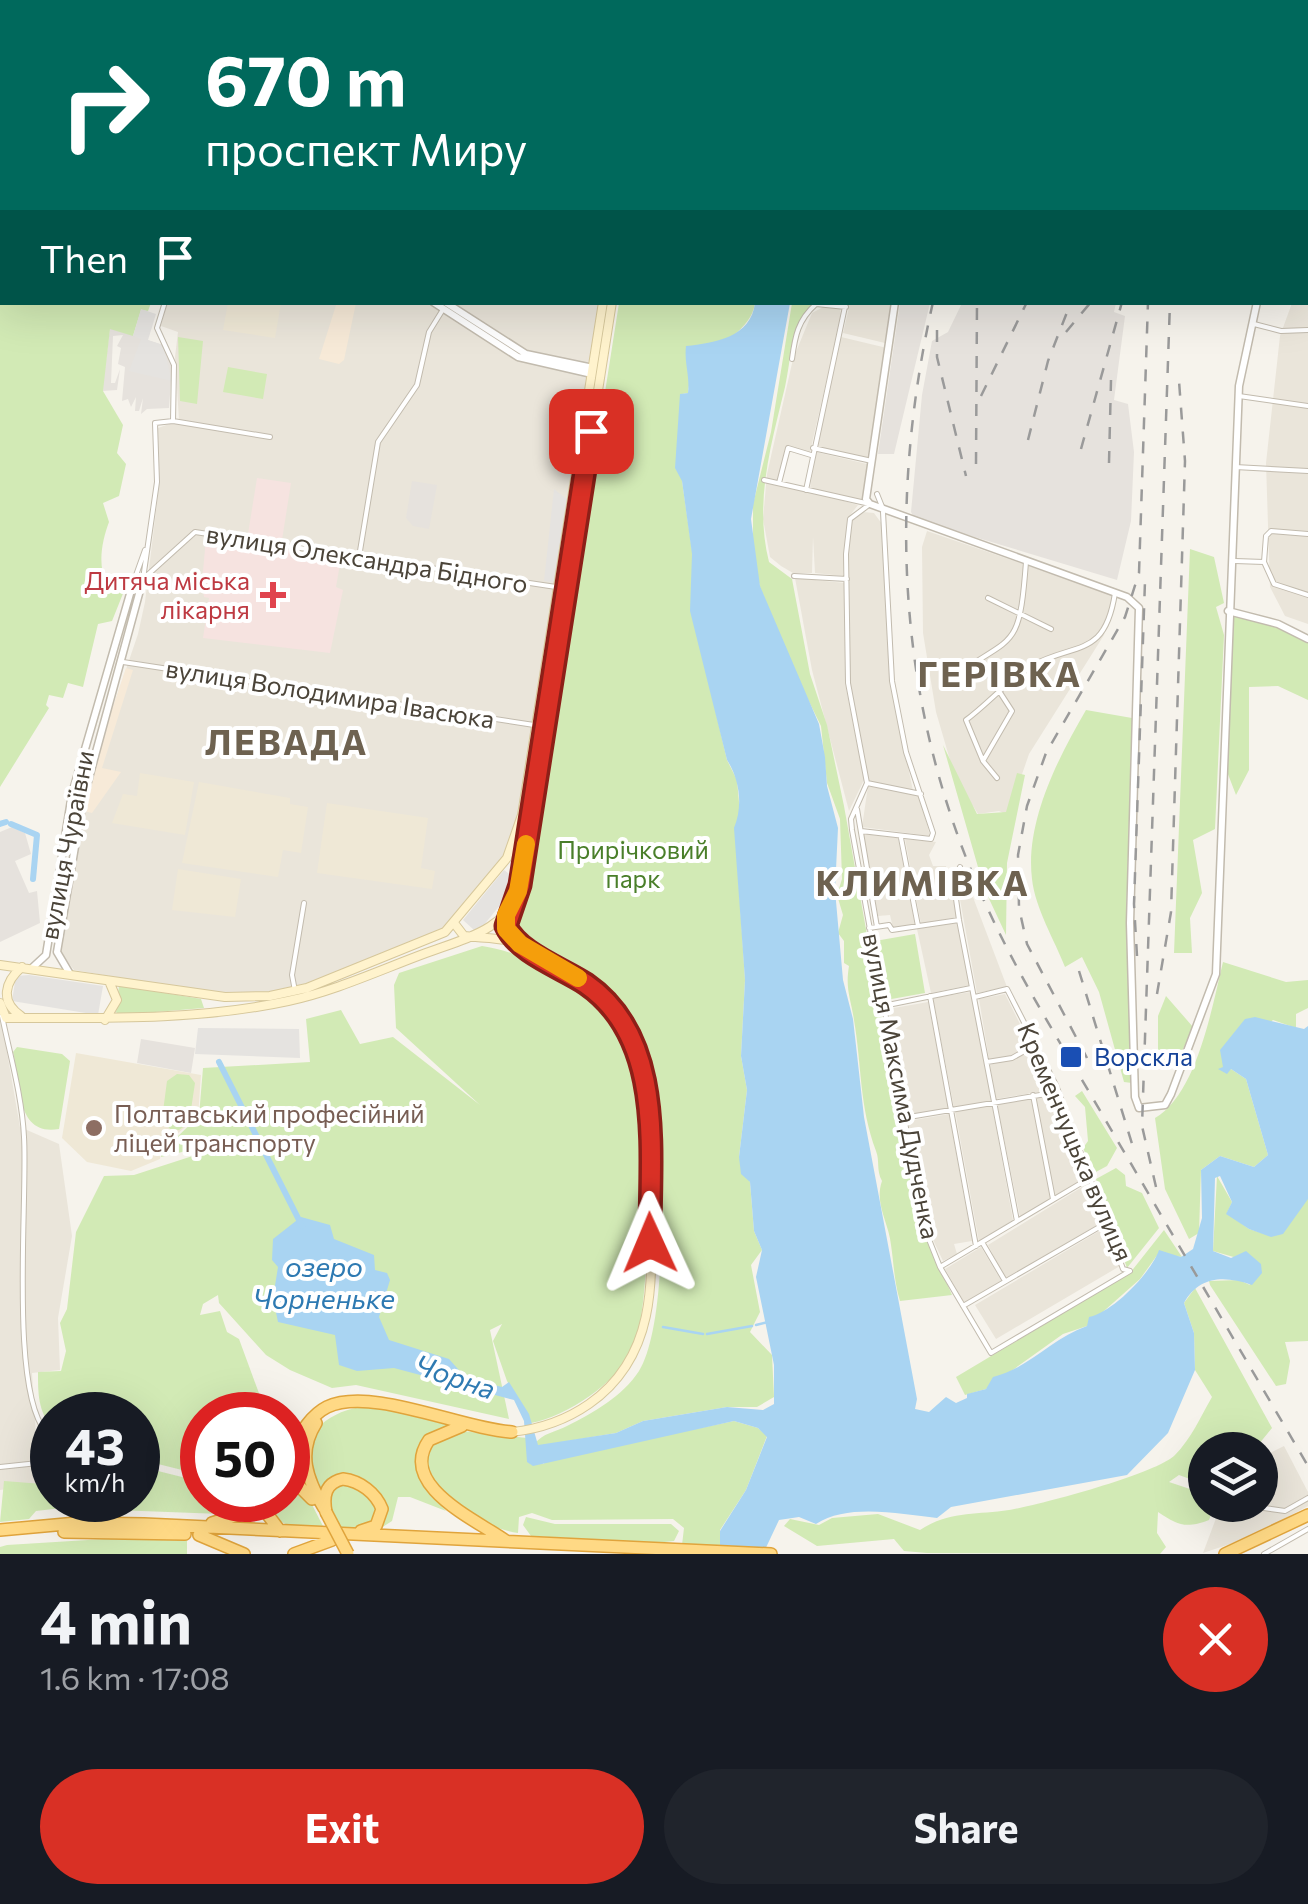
<!DOCTYPE html>
<html lang="en">
<head>
<meta charset="utf-8">
<style>
  body { margin:0; font-family:Commissioner,sans-serif; background:#20242c; color:#f1f3f6; height:100vh; display:flex; flex-direction:column; font-size:38px; white-space:nowrap }
  * { box-sizing:border-box; margin:0 }
  p { font-size:32px; color:#9ea1a6 }
  .icon { flex:none; width:55px; height:55px; fill:none; stroke:currentColor; stroke-width:2; stroke-linecap:round; stroke-linejoin:round }
  .map { position:relative; height:1554px; overflow:hidden }
  .sheet { display:flex; flex-direction:column; background:#171b24; flex:1 }
  .sheet>* { flex:none }
  .top-card { position:absolute; left:0px; top:0px; width:1310px; height:305px; box-shadow:0 10px 40px #0002; background:#00695c; color:#fff; overflow:hidden }
  .controls { position:absolute; left:1188px; top:1432px; display:grid; gap:20px }
  .controls a { display:grid; place-items:center; width:90px; height:90px; border-radius:50%; background:#171b24; box-shadow:0 10px 40px #0002; font-size:50px }
  .speed { position:absolute; left:30px; top:1392px; display:flex; gap:20px; font-size:50px; font-weight:700; text-align:center }
  .speed>* { display:grid; place-content:center; width:130px; height:130px; border-radius:50%; background:#171b24; box-shadow:0 10px 40px #0002; line-height:1 }
  .speed small { font-size:25px; font-weight:400 }
  .speed .limit { border:15px solid #d22; background:#fff; color:#111 }
  .pin { position:absolute; display:grid; place-items:center; width:85px; height:85px; color:#fff; margin:-42px; border-radius:20px; box-shadow:0 5px 15px #0006 }
  .me { position:absolute; width:110px; margin:-55px; rotate:359deg; stroke-linejoin:round; filter:drop-shadow(0 0 8px #0008) }
  .turn { display:flex; align-items:center; gap:35px; height:210px; padding:0 40px; font-size:45px }
  .turn .icon { width:130px; height:130px; stroke-width:2.5 }
  .turn b { display:block; font-size:70px; line-height:85px }
  .then { display:flex; align-items:center; height:95px; padding:0 40px; background:#0003; gap:20px; font-size:38px }
  .round { display:grid; place-items:center; flex:none; width:105px; height:105px; border-radius:52px; background:#20242c }
  .overview { display:flex; align-items:center; justify-content:space-between; height:170px; padding:0 40px }
  h1 { font-size:60px; font-weight:700; line-height:75px }
  .button { display:flex; gap:20px; margin-top:auto; padding:20px 40px }
  .button a { flex:1; height:115px; border-radius:60px; background:#d93025; color:#fff; font-size:40px; font-weight:700; line-height:115px; text-align:center }
  .button a+a { background:#20242c; color:#f1f3f6 }
  .map>svg:first-child { display:block }
</style>
</head>
<body>
<div class="map">
<svg width="1308" height="1554" viewBox="0 0 1308 1554">
  <rect width="100%" height="100%" fill="#f6f3ec"/>
  <path fill="#eae5da" d="M1308 251V624L1285 616 1270 587 1266 463 1280 336 1292 303 1308 302Z
    M167 303H431L515 358 587 376 517 822 506 854 440 933 311 983 259 994 206 992 74 970 60 952 89 778 138 634 145 602 159 486 158 428 172 423 267 437 179 420 175 357 178 332 161 326Z
    M450 303H600L591 360 586 363 521 349Z
    M850 303H892L885 343 843 333Z
    M827 305 840 307 841 318 810 452 786 448 778 482 858 505 848 518 843 576 815 573 813 537 812 573H793L781 566 770 557 763 519 767 474 793 359 812 313Z
    M841 337 887 348 867 459 816 447Z
    M816 452 867 464 862 501 810 488Z
    M863 512 874 513 882 524 891 682 913 791 869 781 849 683 847 554 851 520Z
    M927 531 1116 596 1104 635 1029 754 1008 815 999 811 978 814 955 777 936 712 923 633 922 547Z
    M795 578 845 583V683L864 780 849 811 812 670Z
    M868 786 920 796 930 836 862 827Z
    M863 834 898 838 915 924 893 928 890 915 878 916Z
    M905 839 936 842 929 855 933 866H946L957 917 921 924Z
    M965 876 1007 987 977 993 957 883Z
    M958 922 970 985 931 993 917 929Z
    M971 992 992 1101 954 1108 933 998Z
    M1005 994 1031 1046 1012 1056 989 1059 979 999Z
    M928 1002 949 1109 907 1116 888 1009Z
    M0 1012 20 1127 59 1144 72 1236 58 1318 60 1370 32 1373 39 1485 0 1490Z
    M1034 1050 1056 1089 996 1099 990 1065Z
    M1057 1094 1089 1175 1055 1196 1035 1098Z
    M1031 1098 1051 1199 1020 1217 997 1104Z
    M992 1105 1013 1220 979 1242 955 1111Z
    M949 1114 972 1241 954 1244 957 1254 943 1261 927 1227 908 1121Z
    M1090 1182 1104 1221 1006 1280 988 1245Z
    M1106 1227 1120 1266 996 1339 975 1305Z
    M981 1247 1002 1282 965 1304 945 1269Z
    M1284 1446 1308 1492V1506L1251 1537 1203 1553 1221 1505H1260V1458Z"/>
  <path fill="#f7ead8" d="M337 302 356 303 344 360 339 364 319 359Z
    M126 668 133 670 102 768 121 772 92 813 84 811 92 769Z"/>
  <path fill="#e6e2dd" d="M900 303H930L894 454H878Z
    M962 303H1116L1114 312 1125 316 1114 400 1128 404 1134 452 1131 521 1117 580 915 519 911 512 922 395 932 341 948 332Z
    M110 328 163 345 172 367 169 408 147 409 141 414 143 398 139 411H135L136 397 131 407 128 399 122 401 125 367 118 364 121 348 117 346 123 335 113 336 111 383H115L120 369 117 390 102 391Z
    M412 481 437 485 429 529 413 526 406 518Z
    M12 827 25 833 31 854 15 861 29 893 37 891 40 923 0 942V832Z
    M141 1039 195 1048 191 1073 137 1063Z"/>
  <path fill="#efe8d6" d="M228 303H281L275 338 223 330Z
    M140 773 194 782 185 835 112 823 123 794 137 796Z
    M199 782 290 798V804L308 807 301 853 283 850 278 877 182 863Z
    M327 803 428 818 421 868 435 871 432 889 317 873Z
    M178 869 241 879 235 917 172 910Z
    M76 1053 201 1075 198 1116 177 1134 162 1136 160 1159 131 1171 87 1162 62 1138Z"/>
  <path fill="#f6e3e0" d="M257 478 291 483 282 540 248 534Z
    M206 538 341 558 336 587 343 590 330 653 203 638 209 598 204 597 202 582Z"/>
  <path fill="#d2eab5" d="M0 280 2 302 151 303 148 311 141 310 133 336 110 329 103 391 123 425 117 453 126 464 119 496 103 503 109 522C102 541 97 565 107 584L126 586 112 621 98 624 83 687 68 683 63 698 49 695 46 705 49 708 0 787Z
    M619 303H755C750 340 692 349 688 393L682 394V481L715 709 727 760 737 780 740 813 735 827 745 980 741 1056 747 1090 739 1157 750 1182 754 1231 762 1250 751 1265 760 1312 750 1332 772 1355 774 1397 757 1407H727L643 1421 616 1433 538 1446 535 1444C542 1433 556 1432 567 1426 593 1413 623 1396 639 1371 675 1313 665 1068 625 1014 597 977 551 960 513 935L509 926 525 901Z
    M792 303H816C790 323 792 356 785 387 771 445 754 502 769 562L792 579 810 674 827 725 844 806 917 1215 952 1295 900 1301C894 1281 894 1265 891 1245 889 1223 874 1204 882 1181 876 1170 880 1161 876 1151 859 1105 862 1067 854 1020 851 999 845 989 849 966L844 963V941L838 933 843 915 837 895 842 879 840 819 827 783 821 726 790 663 760 587 753 554V504L771 432Z
    M178 337 203 341 197 404 180 401Z
    M228 367 267 374 263 399 223 392Z
    M1190 549 1214 557 1224 603 1216 607 1224 635 1215 829 1193 840 1202 893 1190 918 1192 953H1174Z
    M1231 615 1278 628 1308 643V700L1278 686 1249 687V770L1236 795 1226 769Z
    M1086 710 1132 718 1126 923 1132 1083 1124 1082 1099 992 1082 957 1065 967C1055 941 1035 908 1032 879 1025 822 1058 758 1086 710Z
    M943 745 977 814 1006 812 1017 773 1025 775 1007 863 1006 935 984 888Z
    M915 934 925 993 886 1000 875 941Z
    M482 946C533 954 593 988 619 1034 648 1086 657 1297 632 1350 616 1383 568 1416 531 1423L507 1381 493 1341 502 1324 490 1330 509 1419 356 1385 332 1388 290 1370 266 1355 219 1303 218 1295 203 1304 200 1315 220 1311 227 1332 239 1339 267 1415H202V1475L138 1459V1415H52V1428C38 1410 38 1394 38 1372L61 1371 66 1351 60 1323 67 1309 76 1232 104 1176 134 1175 208 1151 207 1146 161 1157 162 1142 176 1138 199 1116 203 1068 310 1062 306 1019 341 1010 360 1044 393 1037 480 1105 396 1028 394 985 399 973Z
    M1223 962 1286 982 1308 980V1008L1296 1014V1028L1273 1020 1223 1062 1226 1071 1231 1069 1246 1079 1268 1155 1254 1167 1220 1156 1201 1170 1199 1233 1189 1239 1165 1189 1155 1118C1197 1094 1212 1007 1223 962Z
    M119 985 201 999 204 1008 119 1015 116 1012Z
    M1166 996 1193 1027 1179 1058 1167 1056 1158 1069V1016Z
    M17 1047 62 1054 70 1061 59 1129C15 1137 20 1081 13 1052Z
    M177 1074 189 1075 195 1083 189 1123 179 1130 170 1129 162 1119 167 1081Z
    M1082 1091 1117 1148 1107 1166 1094 1173 1083 1148 1088 1141 1085 1107 1075 1096Z
    M1116 1168 1125 1175 1126 1186 1142 1193 1159 1228 1127 1268 1096 1179Z
    M1217 1176 1232 1202 1227 1213 1249 1229 1271 1236 1308 1198V1341L1285 1342 1290 1361 1286 1384 1276 1386 1210 1285 1209 1281 1239 1280 1250 1285 1237 1258 1213 1251Z
    M1164 1230 1182 1257 1158 1254 1140 1279 1087 1326 1063 1334 986 1389 965 1395 956 1377 1130 1273Z
    M1195 1288 1272 1428 1254 1450H1205V1479L1198 1482 1179 1475 1169 1482 1205 1494V1505H1215L1209 1520C1185 1529 1178 1525 1158 1512L1157 1533 1166 1547 1160 1554 927 1553 904 1551 894 1539 817 1546 784 1526 790 1519 819 1525 832 1518 878 1514 920 1530C949 1511 976 1515 1009 1510 1039 1505 1156 1474 1175 1455 1191 1439 1201 1416 1212 1397L1195 1370 1194 1333 1184 1303Z
    M372 1406 452 1426 427 1437 418 1470 428 1491 446 1511 410 1497H398L392 1521 381 1528 384 1514 355 1479 321 1491C281 1448 324 1407 372 1406Z
    M734 1421 758 1428 767 1436 746 1490 720 1530V1548L682 1545 684 1528 673 1519 552 1520 532 1513 519 1517 518 1533C478 1527 417 1489 427 1444L462 1431 527 1438V1447L543 1464 551 1459Z
    M46 1437 52 1439V1500H138V1466L202 1482V1500H244L221 1514 62 1508 36 1511 29 1519 0 1522 4 1481 43 1484 40 1454Z
    M346 1480 373 1497 378 1517 363 1529 340 1528 329 1508 327 1491Z
    M288 1485 307 1495 324 1528 288 1525 275 1519 269 1500H288Z
    M526 1517 555 1524H671L679 1531 674 1541 655 1543 531 1536 523 1525Z
    M104 1539 187 1540V1554H0V1547L7 1545Z"/>
  <path fill="#e5e3e0" d="M141 309 156 314 148 340 163 345 172 381 129 371 141 339 133 336Z
    M554 489 569 501 556 583 544 581Z
    M504 870 516 879 515 887 483 926 474 930 463 920Z
    M29 975 103 986 98 1015 12 1001 16 976Z
    M198 1028 299 1029 300 1058 195 1054Z"/>
  <path fill="#a9d4f2" d="M755 303H790L751 519 760 586 819 724 825 757 827 786 838 828 835 890 843 980 853 1019 864 1117 917 1399 915 1409 929 1412 946 1397 956 1403 967 1398V1394L986 1389 993 1377C1028 1369 1052 1338 1087 1326L1089 1317C1112 1313 1151 1273 1159 1250L1181 1257 1193 1249 1202 1218 1201 1170 1220 1156 1254 1167 1268 1155 1246 1079 1231 1069 1227 1074 1218 1069 1223 1067 1220 1050 1245 1019 1255 1017 1304 1029 1308 1026V1199L1283 1234 1271 1237 1249 1229 1226 1214 1232 1202 1220 1176 1215 1178 1213 1251 1231 1258 1246 1251 1261 1264 1262 1273 1252 1285C1225 1276 1200 1275 1184 1303L1194 1333 1195 1370 1168 1433 1127 1475 951 1507 937 1518C900 1514 848 1503 816 1524L799 1517 779 1520 763 1554H720V1531L746 1490 767 1437 758 1428 734 1421 533 1466 527 1462 524 1421 514 1400 394 1368 357 1371 339 1365 335 1335 278 1322 273 1298 278 1267 272 1260 273 1239 301 1217 330 1225 334 1239 374 1255 375 1270 387 1273 390 1280 379 1317 389 1340 449 1359 466 1378 502 1387 509 1382 529 1414 538 1445 616 1433 643 1421 727 1407 763 1410 774 1404V1365L756 1277 762 1250 754 1231 750 1182 741 1174 739 1157 747 1090 741 1056 745 980 734 828C743 806 740 780 727 760L690 611 692 554 682 481 675 468 680 394 688 393C690 375 684 363 686 346 715 343 751 337 755 303Z"/>
  <g fill="none" stroke-linecap="round" stroke-linejoin="round">
    <path stroke="#a9d4f2" stroke-width="2.5" d="M756 1325 768 1322
      M663 1327 703 1334
      M707 1334 752 1326"/>
    <path stroke="#a9d4f2" stroke-width="6" d="M0 824 6 822
      M11 824 37 835 33 879
      M219 1062 302 1226"/>
    <g stroke="#c2bbae" stroke-width="6">
      <path id="minor" d="M162 0 163 2
        M280 0 284 2
        M591 0 595 2
        M43 2 45 0
        M375 2 376 0
        M1002 2 1008 0
        M1305 2 1306 0
        M165 302 157 328 174 365 173 421
        M1254 324 1281 331 1308 330
        M792 359C795 336 798 320 816 304L846 307
        M1239 396 1308 406
        M813 448 872 461
        M1235 467 1308 471
        M764 480 870 504
        M779 483 788 448 811 455
        M806 490 846 302
        M877 494 883 509
        M870 504 850 519 846 554 848 683 867 783 851 819 852 830 924 1227 940 1267 991 1353 1130 1271 1123 1269 1056 1085 1007 989 975 997
        M359 557 378 442 417 385 429 332 442 311
        M1235 561 1264 562 1266 536 1271 531 1308 534
        M1264 562 1274 584 1308 595
        M794 576 847 579
        M135 578 145 550
        M143 579 195 532 556 587
        M143 579 157 482 155 423 173 421 270 437
        M988 598 1051 629
        M979 660 1012 711 983 761
        M123 662 534 725
        M945 682C1014 633 1019 655 1026 562
        M997 778 983 761 966 720C988 704 1010 678 1033 665 1076 642 1105 658 1115 593
        M867 783 921 794
        M857 809 877 927
        M861 831 931 839 933 833 906 752 892 681 883 512
        M901 838 918 926
        M960 867 954 885 959 920 1017 1221
        M869 928 889 925 892 930 959 920
        M295 991 292 975 304 903
        M930 996 976 1246
        M883 1006 971 988
        M987 1062 1012 1058 1037 1044
        M1033 1095 1053 1199
        M903 1118 1058 1092
        M982 1242 1005 1281
        M940 1267 1093 1176
        M963 1306 1108 1222
        M0 1467 38 1463V1442L46 1432C9 1390 28 1197 24 1137 22 1096 10 1055 2 1016
        M1257 1507 1285 1511 1308 1498
        M1264 1554 1308 1529"/>
    </g>
    <g stroke="#c2bbae" stroke-width="9">
      <path id="tertiary" d="M179 2 185 0
        M1308 198V197
        M433 302 518 357 592 374
        M445 302 526 354 593 368
        M895 302 866 499 870 504 1127 597 1139 608 1130 923 1135 1097 1139 1108 1165 1105 1171 1094 1216 974 1239 386 1257 302
        M1228 611 1278 624 1308 639
        M32 968 46 955 72 794 134 580 143 579 83 800 57 952 70 974"/>
    </g>
    <g stroke="#d6c79b" stroke-width="10">
      <path id="secondary" d="M545 0 546 2
        M864 0V2
        M506 915V929L516 941
        M454 923 464 936C479 938 494 937 509 941 547 951 599 985 621 1018 652 1066 648 1126 649 1181 651 1262 665 1351 589 1404 566 1420 540 1429 512 1432
        M0 965 225 997 270 996 307 988 445 932 507 858 522 815 603 302
        M0 1003 6 1018C98 1018 196 1021 288 1001 335 991 380 970 426 953 464 939 509 930 520 885L612 302
        M21 1016C0 1002 4 982 22 967
        M105 1020 117 1000 109 981"/>
    </g>
    <g stroke="#e6c16a" stroke-width="12">
      <path id="primary" d="M968 0 976 2
        M928 2 930 0
        M0 11 2 12"/>
    </g>
    <g stroke="#e0a43c" stroke-width="14">
      <path id="trunk" d="M316 1423C297 1453 307 1479 324 1508
        M462 1426 429 1440C397 1486 477 1520 506 1541
        M288 1454C298 1438 309 1416 327 1407 371 1386 462 1429 512 1432
        M288 1483 300 1487 312 1499
        M266 1500 268 1515 280 1531
        M326 1512C323 1496 325 1483 343 1479 360 1481 376 1493 382 1509L376 1526 361 1531
        M212 1523 238 1515 256 1500
        M0 1530 77 1523 144 1524 771 1554
        M64 1532 185 1534
        M199 1535 244 1554
        M294 1554 332 1540
        M1225 1554 1308 1515"/>
    </g>
    <use href="#minor" stroke="#fff" stroke-width="4"/>
    <use href="#tertiary" stroke="#fff" stroke-width="6"/>
    <use href="#secondary" stroke="#fff3cd" stroke-width="8"/>
    <use href="#primary" stroke="#ffe39c" stroke-width="10"/>
    <use href="#trunk" stroke="#ffd985" stroke-width="11"/>
    <path stroke="#9a9a9a" stroke-width="2.5" stroke-dasharray="12 12" stroke-linecap="butt" d="M1035 2 1036 0
      M1060 2 1061 0
      M1127 2 1128 0
      M1215 2 1216 0
      M1261 2 1262 0
      M1290 2V0
      M933 302C885 514 899 725 994 922 1029 995 1073 1063 1113 1133 1178 1244 1243 1355 1308 1466
      M937 330V357L966 476
      M1066 332 1091 302
      M981 396 1027 302
      M1028 440 1048 361 1071 302
      M1081 449 1122 302
      M1109 463 1111 380
      M976 464 977 302
      M1137 956 1134 904 1145 581
      M1079 971 1133 1147
      M1157 994 1171 912 1185 461 1179 381
      M1087 1058 1027 944 1019 908 1018 855 1027 806 1046 753 1125 617 1139 573 1148 302
      M1156 1187 1142 1126 1170 302"/>
    <g stroke="#e0a43c" stroke-width="14" stroke-linecap="butt">
      <path id="trunk-bridge" d="M326 1512 348 1554"/>
    </g>
    <use href="#trunk-bridge" stroke="#ffd985" stroke-width="11"/>
  </g>
  <g fill="none" stroke-linecap="round" stroke-linejoin="round">
    <g stroke="#8d1f18" stroke-width="25">
      <path id="route" d="M591 431 520 885 506 926C518 953 562 968 586 984 667 1040 649 1158 650 1243"/>
    </g>
    <use href="#route" stroke="#d93025" stroke-width="18"/>
    <path stroke="#f59e0b" stroke-width="18" d="M526 844 518 891 506 915V929L520 944 578 978"/>
  </g>
  <path fill="#e0444e" stroke="#fff" stroke-width="4" d="M268 580h10v10h10v10h-10v10h-10v-10h-10v-10h10z"/>
  <rect fill="#1a4fb4" stroke="#fff" stroke-width="4" x="1059" y="1045" width="24" height="24" rx="5"/>
  <circle fill="#8d6e63" stroke="#fff" stroke-width="4" cx="94" cy="1128" r="10"/>
  <g text-anchor="middle" stroke-width="8" stroke-linejoin="round" paint-order="stroke">
    <g font-size="25" fill="#4b4439" stroke="#fff">
      <text transform="translate(367 559) rotate(9)" y="9">вулиця Олександра Бідного</text>
      <text transform="translate(330 694) rotate(9)" y="9">вулиця Володимира Івасюка</text>
      <text transform="translate(67 845) rotate(-79)" y="9">вулиця Чураївни</text>
      <text transform="translate(901 1086) rotate(79)" y="9">вулиця Максима Дудченка</text>
      <text transform="translate(1075 1142) rotate(67)" y="9">Кременчуцька вулиця</text>
    </g>
    <g font-size="25" fill="#be3a42" stroke="#fff" text-anchor="end">
      <text x="250" y="590">Дитяча міська<tspan x="250" dy="29">лікарня</tspan></text>
    </g>
    <g font-size="25" fill="#4a7f2a" stroke="#fff">
      <text x="633" y="859">Прирічковий<tspan x="633" dy="29">парк</tspan></text>
    </g>
    <g font-size="25" fill="#164399" stroke="#fff" text-anchor="start">
      <text x="1094" y="1066">Ворскла</text>
    </g>
    <g font-size="25" fill="#785e54" stroke="#fff" text-anchor="start">
      <text x="114" y="1123">Полтавський професійний<tspan x="114" dy="29">ліцей транспорту</tspan></text>
    </g>
    <g font-size="28" font-style="italic" fill="#2e7ab2" stroke="#fff">
      <text x="324" y="1277">озеро<tspan x="324" dy="32">Чорненьке</tspan></text>
      <text transform="translate(455 1377) rotate(19)" y="10">Чорна</text>
    </g>
    <g font-size="35" font-weight="bold" letter-spacing="2.5" fill="#6e6250" stroke="#fff">
      <text x="1000" y="687">ГЕРІВКА</text>
      <text x="287" y="755">ЛЕВАДА</text>
      <text x="923" y="896">КЛИМІВКА</text>
    </g>
  </g>
</svg>
<div class="controls">
<a><svg class="icon" aria-label="layers" viewBox="0 0 24 24"><path d="M12 4l9 5-9 5-9-5zM3 14l9 5 9-5"/></svg></a>
</div>
<div class="speed"><div>43<small>km/h</small></div><div class="limit">50</div></div>
<div class="pin" style="left:591px;top:431px;background:#d93025"><svg class="icon" aria-label="arrive" viewBox="0 0 24 24"><path d="M6 21V4h12l-3 4 3 4H6"/></svg></div>
<svg class="me" style="left:650px;top:1243px" viewBox="-20 -20 40 40"><path d="M0-17L14 15 0 8-14 15z" fill="#d93025" stroke="#fff" stroke-width="4"/></svg>
<div class="top-card">
<div class="turn"><svg class="icon" aria-label="right" viewBox="0 0 24 24"><path d="M7 20v-9h11M14 6l5 5-5 5"/></svg><div><b>670 m</b>проспект Миру</div></div>
<div class="then">Then<svg class="icon" aria-label="arrive" viewBox="0 0 24 24"><path d="M6 21V4h12l-3 4 3 4H6"/></svg></div>
</div>
</div>
<section class="sheet">
<div class="overview"><div><h1>4 min</h1><p>1.6 km · 17:08</p></div><a class="round" style="background:#d93025;color:#fff"><svg class="icon" aria-label="close" viewBox="0 0 24 24"><path d="M6 6l12 12M18 6L6 18"/></svg></a></div>
<div class="button"><a>Exit</a><a>Share</a></div>
</section>
</body>
</html>
